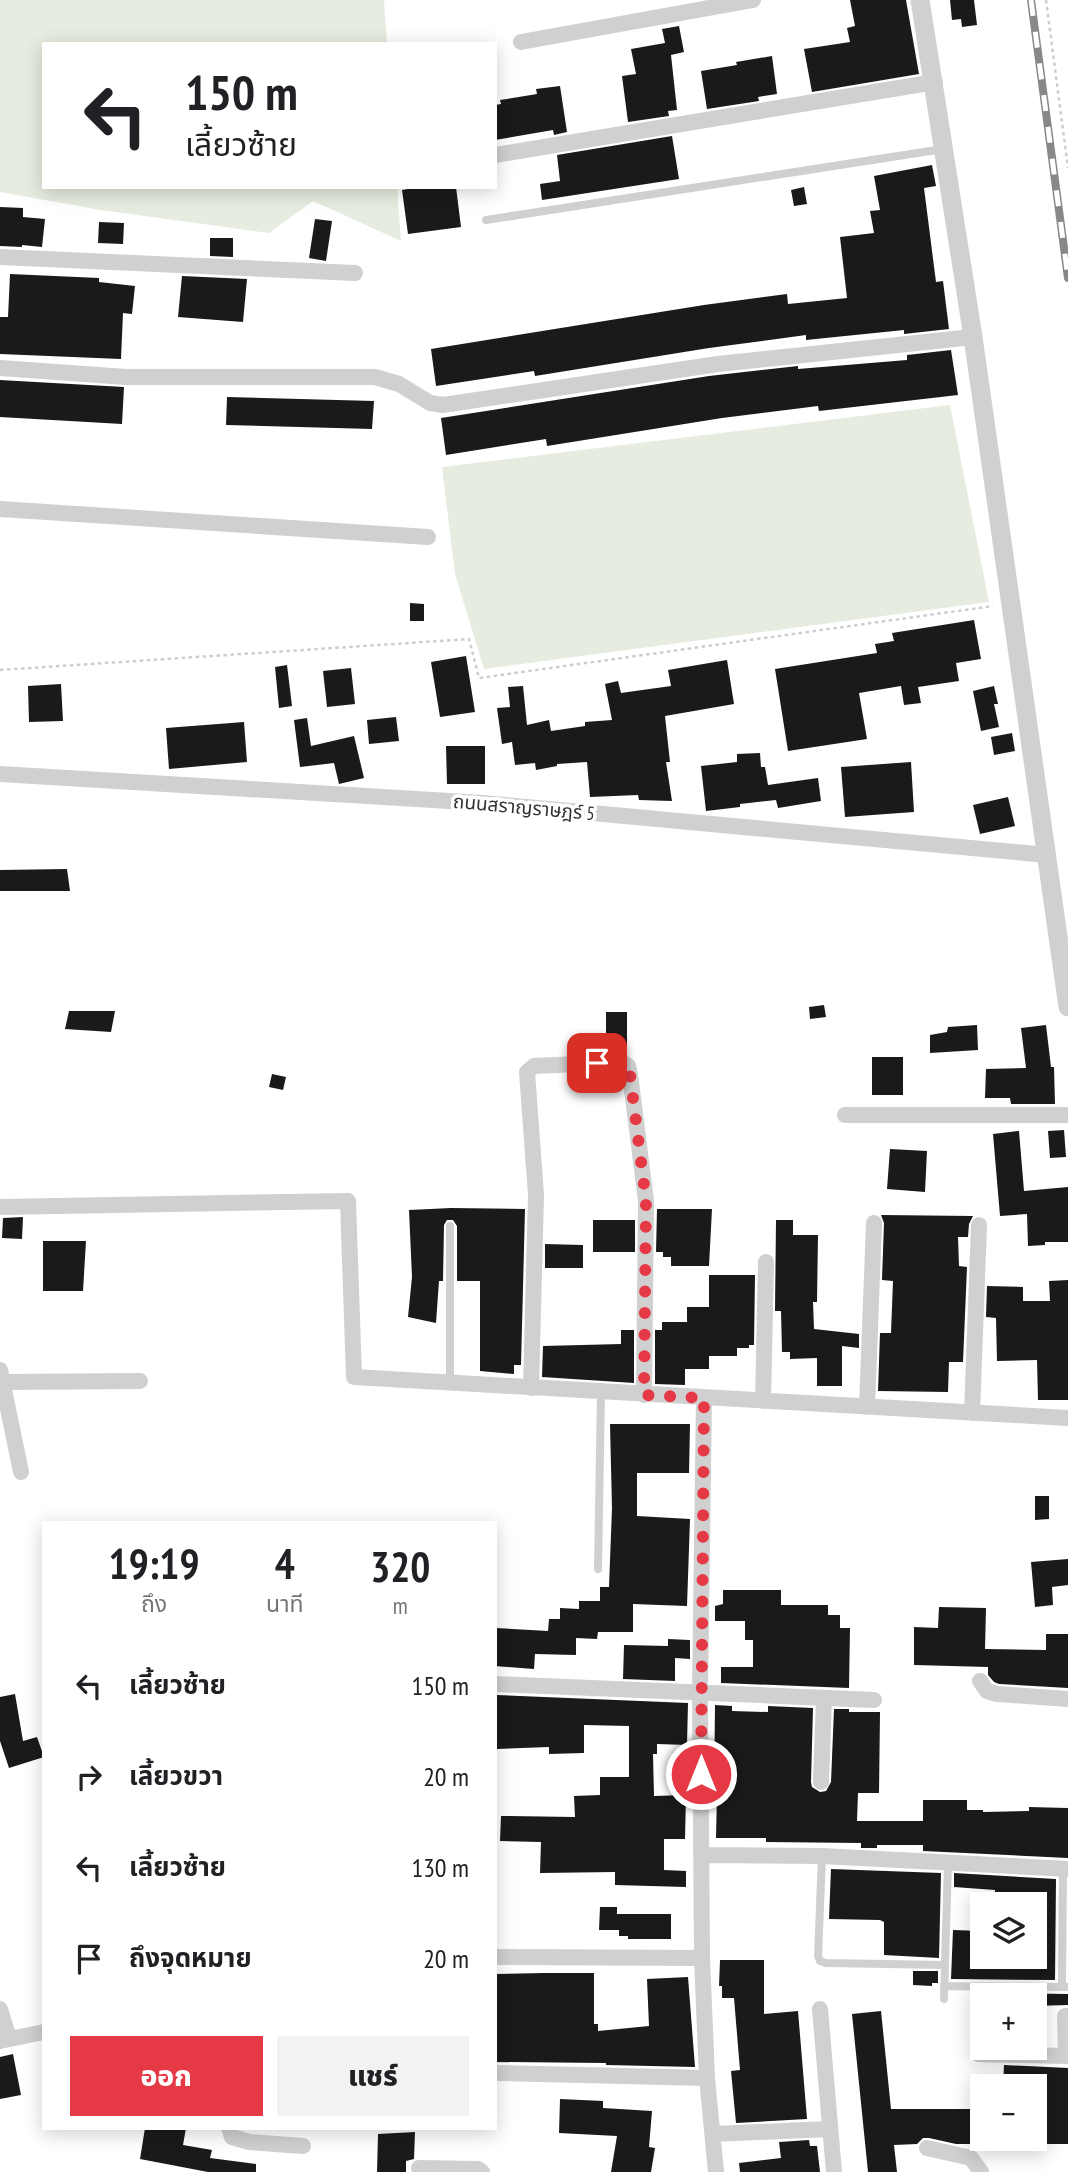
<!DOCTYPE html>
<html lang="th">
<head>
<meta charset="utf-8">
<style>
  body { margin:0; font-family:"PT Sans Narrow","Noto Sans Thai",sans-serif; background:#f2f2f2; color:#202124; height:100vh; display:flex; flex-direction:column; font-size:26px; white-space:nowrap }
  * { box-sizing:border-box; margin:0 }
  p { font-size:23px; color:#757577 }
  .icon { flex:none; width:38px; height:38px; fill:none; stroke:currentColor; stroke-width:2; stroke-linecap:round; stroke-linejoin:round }
  .map { position:relative; flex:1; overflow:hidden }
  .sheet { position:absolute; left:42px; top:1521px; width:455px; height:609px; display:flex; flex-direction:column; background:#fff; border-radius:0px; box-shadow:0 4px 18px #0003 }
  .sheet>* { flex:none }
  .guide { position:absolute; left:42px; top:42px; width:455px; height:147px; border-radius:0px; box-shadow:0 4px 18px #0003; background:#fff; color:#202124; overflow:hidden }
  .controls { position:absolute; left:970px; top:1892px; display:grid; gap:14px }
  .controls a { display:grid; place-items:center; width:77px; height:77px; border-radius:0px; background:#fff; box-shadow:0 4px 18px #0003; font-size:35px }
  .pin { position:absolute; display:grid; place-items:center; width:60px; height:60px; color:#fff; margin:-30px; border-radius:14px; box-shadow:0 4px 10px #0006 }
  .me { position:absolute; width:77px; margin:-38px; rotate:0deg; stroke-linejoin:round; filter:drop-shadow(0 0 5px #0008) }
  .turn { display:flex; align-items:center; gap:24px; height:147px; padding:0 28px; font-size:32px }
  .turn .icon { width:91px; height:91px; stroke-width:2.5 }
  .turn b { display:block; font-size:49px; line-height:60px }
  .eta { display:flex; justify-content:space-evenly; align-items:center; height:119px; text-align:center }
  .eta b { font-size:42px; font-weight:800; line-height:49px }
  .primary-button { display:flex; gap:14px; margin-top:auto; padding:14px 28px }
  .primary-button a { flex:1; height:80px; border-radius:0px; background:#e63946; color:#fff; font-size:28px; font-weight:800; line-height:80px; text-align:center }
  .primary-button a+a { background:#f2f2f2; color:#202124 }
  ul { padding:0; list-style:none }
  li { display:flex; align-items:center; gap:21px; height:91px; padding:0 28px }
  li div { flex:1 }
  li b { display:block; font-size:26px }
  li em { font-style:normal }
  .map>svg:first-child { display:block }
</style>
</head>
<body>
<div class="map">
<svg width="1068" height="2172" viewBox="0 0 1068 2172">
  <rect width="100%" height="100%" fill="#fff"/>
  <path fill="#e6ecdf" d="M0 0H384L387 44H44V187H397L401 241 313 201 269 233 101 210 0 192Z
    M950 405 989 602 484 669 455 574 442 467Z"/>
  <path fill="#1a1a1a" d="M850 0H906L919 74 812 92 804 49 850 42 847 28 855 26Z
    M950 0H974L977 25 962 27 961 19 952 20Z
    M679 26 684 52 671 55 677 110 668 111 669 116 628 122 622 76 636 74 631 49 665 43 662 29Z
    M772 56 777 94 758 97 759 101 707 109 701 71 737 65 736 62Z
    M560 86 567 132 554 135 553 130 495 140V105L501 104 500 100 537 94 536 89Z
    M672 136 679 179 542 200 540 184 560 181 557 155Z
    M932 165 936 186 924 188 936 282 943 281 949 329 904 334V330L806 340V335L709 348 535 376 534 371 436 386 431 349 704 305 787 294 788 304 847 298 840 237 874 233 870 211 880 210 874 176Z
    M420 187H456L461 227 408 234 402 190Z
    M804 187 807 204 794 206 791 190Z
    M0 207 23 208V217L45 219 42 247 22 245V247L0 246Z
    M315 219 332 221 326 261 309 258Z
    M99 222 124 223 123 244 98 243Z
    M210 238H233V257L210 256Z
    M10 274 99 278V282L135 286 132 314 123 313 121 359 0 354V317H8Z
    M182 276 247 279 243 322 178 317Z
    M951 350 958 395 819 411 818 406 722 418 547 446 546 439 446 455 441 418 709 376 798 366V369L907 360V355Z
    M0 380 124 387 122 424 0 417Z
    M227 397 374 401 372 429 226 425Z
    M410 603 424 604V621H410Z
    M974 620 981 659 956 663 959 681 918 687 921 703 904 705 901 686 859 693 867 739 788 751 775 669 877 653 875 644 894 641 892 633Z
    M466 656 475 712 440 717 431 662Z
    M727 660 734 704 665 716 670 762H666L672 801 639 800 638 795 590 797 587 762 557 764V766L536 770 535 763 515 765 512 742 502 744 497 708 510 707 508 687 523 686 527 725 549 720 551 731 585 726V722L612 720 605 684 618 681 621 693 671 686 668 670Z
    M287 665 292 706 279 708 275 667Z
    M351 668 355 704 327 707 323 671Z
    M61 684 63 721 29 722 28 686Z
    M994 686 998 704H994L999 727 981 731 973 691Z
    M396 717 399 741 369 744 367 720Z
    M307 718 311 746 354 736 364 778 339 784 334 763 300 767 294 720Z
    M244 722 247 762 169 769 166 728Z
    M1012 733 1015 751 994 755 991 737Z
    M446 746H485V784H447Z
    M760 753 761 767H765L768 785 818 778 821 801 778 808 776 800 740 804V807L706 811 701 766 737 762V754Z
    M911 762 914 812 845 817 841 767Z
    M1008 797 1015 826 980 834 973 805Z
    M67 869 70 891H0V870Z
    M824 1005 826 1017 810 1019 809 1007Z
    M69 1011H115L111 1032 65 1029Z
    M606 1012H627V1046H606Z
    M977 1025 978 1050 930 1053V1035L947 1032 948 1027Z
    M1046 1025 1051 1067H1054L1055 1104H1011L1010 1098H985L986 1069 1026 1068 1021 1028Z
    M872 1057H903V1095H872Z
    M272 1074 286 1077 283 1090 269 1087Z
    M1064 1130 1066 1157 1050 1158 1048 1131Z
    M1019 1131 1024 1191 1068 1187V1242H1045V1245L1028 1246 1027 1214 1000 1216 993 1134Z
    M890 1149 927 1151 925 1192 887 1189Z
    M451 1208 525 1209 521 1365H514V1374L480 1371V1281H457V1226L453 1220H447L444 1225 443 1281H439L436 1323 408 1317 412 1277 409 1210Z
    M657 1209H712L709 1266H671V1257H663V1252H656Z
    M881 1215 973 1216 969 1224 968 1237H958L959 1266 967 1267 963 1362H949L948 1392 878 1391 880 1333H891L893 1281 882 1280 884 1223Z
    M23 1217 22 1239 2 1238 3 1218Z
    M593 1220H635V1252H593Z
    M776 1220H793V1235H818L817 1302H813L814 1329 859 1334V1348L842 1346V1386H817V1358L790 1359V1352H782L781 1311H775Z
    M43 1241H86L83 1291H43Z
    M545 1244 583 1245V1268H545Z
    M709 1275H755L754 1345H749V1348H737V1356H709V1369H685V1385L655 1384V1330H662V1322H687V1307H709Z
    M1068 1280V1400H1038L1037 1360 997 1361 996 1318 986 1317 987 1286 1023 1287V1301H1050L1049 1281Z
    M621 1330H634V1383L542 1377 543 1346 621 1344Z
    M610 1424H690L689 1473H637V1516L690 1519 687 1606 633 1604V1632H598L597 1639 576 1638V1655L535 1654 534 1669 495 1666V1628L548 1631 549 1619H560V1608L579 1609V1601H600V1587H609L612 1508Z
    M1035 1496H1049V1519L1035 1520Z
    M1068 1559V1585L1052 1587 1053 1605 1035 1607 1031 1562Z
    M723 1590H781V1605H828V1615H840V1628H850L849 1688 721 1683V1667H753V1640H745V1621H715V1606L723 1604Z
    M939 1607 986 1608 985 1649 1046 1650V1634H1068V1688L999 1684 994 1682 988 1675V1667L914 1665V1627L938 1628Z
    M668 1639 690 1640V1659L675 1658V1681L623 1679 624 1645 668 1646Z
    M15 1694 23 1741 37 1737 44 1757 9 1768 0 1741V1697Z
    M496 1695 688 1703 687 1745 657 1744V1754H653L654 1796 686 1795 685 1839H664V1870L686 1871V1887L615 1885V1872L540 1873 541 1842 500 1841 501 1816 575 1817 574 1796 600 1795V1777H629V1726L584 1725V1753L549 1754V1747L497 1749Z
    M715 1705 732 1706V1711L768 1712V1706L813 1708 811 1782 812 1787 820 1792 826 1791 831 1782 834 1709H849V1712H880L879 1793H858L857 1821H923V1800H967V1810H983V1812L1029 1811V1807L1068 1808V1858L923 1851V1845H877V1848H861V1843L766 1842V1838H716L717 1792H714Z
    M831 1869 941 1873 939 1958 884 1955V1922L880 1920 829 1919Z
    M954 1873 1056 1879 1055 1980 951 1979 953 1930 982 1931V1956H1034V1904H995V1890L954 1887Z
    M600 1907H617V1914H671V1939H628V1936H619V1930H599Z
    M720 1960H764V2014L798 2011 807 2119 736 2123 731 2071 740 2070 734 1998H722V1986H719Z
    M913 1971H938V1983H932V1986L913 1985Z
    M544 1973H594V2024H598V2031L649 2026 647 1979 688 1977 695 2067 606 2065V2063L495 2062V1974Z
    M987 1993 1068 1994V2005L1034 2006V1995H987Z
    M881 2011 891 2109H982V2144H956L929 2138H923L917 2144 894 2145 897 2172H868L852 2014Z
    M13 2054 21 2095 0 2099V2057Z
    M1004 2065 1068 2068V2144H1042L1043 2103H1034V2086H1003Z
    M560 2099 603 2101V2108L652 2111 649 2147 655 2148 651 2172H611L617 2136 559 2133Z
    M145 2128H186L183 2145 212 2150 210 2158 256 2164V2172H208L140 2159Z
    M415 2132 414 2159 406 2161V2172H377L378 2134Z
    M809 2140 810 2146H817L820 2172H740L739 2163 781 2158 779 2142Z"/>
  <g fill="none" stroke-linecap="round" stroke-linejoin="round">
    <path stroke="#cdcdcd" stroke-width="2.5" stroke-dasharray="3.5 3.5" stroke-linecap="butt" d="M1046 0 1068 168
      M0 670 469 639 479 678 993 606"/>
    <path stroke="#d0d0d0" stroke-width="8" d="M486 220 943 149
      M450 1226V1383
      M598 1569 601 1393
      M822 1856 818 1956 820 1961 826 1963 945 1965 948 1863
      M1063 1869 1062 1987H1068
      M944 1986 1062 1987
      M944 1999 945 1965"/>
    <path stroke="#d0d0d0" stroke-width="16" d="M521 42 753 0
      M495 155 935 82
      M0 257 355 273
      M0 368 126 377H375L399 384 430 403 443 405 718 364 973 337
      M0 509 428 537
      M0 774 483 803 1047 855
      M845 1115H1068
      M0 1207 348 1201 354 1377 1068 1418
      M0 1370 21 1472
      M3 1382 140 1381
      M531 1388 536 1195 527 1072 534 1066 622 1062 628 1066 630 1074 646 1201 644 1395
      M704 1398 700 1693 702 1958 707 2078 716 2172
      M763 1401 766 1262
      M867 1407 874 1223
      M972 1413 979 1225
      M980 1681 987 1691 997 1694 1068 1699
      M495 1684 874 1700
      M821 1782 824 1698
      M701 1855 822 1856 1068 1869
      M495 1957 702 1958
      M0 2009 9 2039
      M820 2009 834 2172
      M0 2041 44 2032
      M978 2054 1066 2056 1065 2016H1068
      M495 2073 707 2078
      M229 2128 232 2137 249 2142 303 2146
      M713 2134 829 2129
      M927 2148 971 2158 981 2172
      M419 2168 478 2169 482 2172"/>
    <path stroke="#d0d0d0" stroke-width="19" d="M920 0 973 337 1068 1007"/>
    <g stroke="#888" stroke-width="8">
      <path id="rail" d="M1031 0 1068 278"/>
    </g>
    <use href="#rail" stroke="#fff" stroke-width="5" stroke-dasharray="16" stroke-linecap="butt"/>
  </g>
  <g fill="none" stroke-linecap="round" stroke-linejoin="round">
    <path stroke="#e63946" stroke-width="12" stroke-dasharray="0 21.6" d="M597 1063H626L630 1074 646 1201 644 1395 704 1398 701 1774"/>
  </g>
  <g text-anchor="middle" stroke-width="7" stroke-linejoin="round" paint-order="stroke">
    <g font-size="19" fill="#333" stroke="#fff">
      <text transform="translate(524 807) rotate(5)" y="7">ถนนสราญราษฎร์ 5</text>
    </g>
  </g>
</svg>
<div class="controls">
<a><svg class="icon" aria-label="layers" viewBox="0 0 24 24"><path d="M12 4l9 5-9 5-9-5zM3 14l9 5 9-5"/></svg></a>
<a>+</a>
<a>−</a>
</div>
<div class="pin" style="left:597px;top:1063px;background:#d93025"><svg class="icon" aria-label="arrive" viewBox="0 0 24 24"><path d="M6 21V4h12l-3 4 3 4H6"/></svg></div>
<svg class="me" style="left:701px;top:1774px" viewBox="-20 -20 40 40"><circle r="17" fill="#e63946" stroke="#fff" stroke-width="3"/><path d="M0-11L8 9 0 5-8 9z" fill="#fff"/></svg>
<div class="guide">
<div class="turn"><svg class="icon" aria-label="left" viewBox="0 0 24 24"><path d="M17 20v-9H6M10 6l-5 5 5 5"/></svg><div><b>150 m</b>เลี้ยวซ้าย</div></div>
</div>
<section class="sheet">
<div class="eta">
<div><b>19:19</b><p>ถึง</p></div>
<div><b>4</b><p>นาที</p></div>
<div><b>320</b><p>m</p></div>
</div>
<ul>
<li><svg class="icon" aria-label="left" viewBox="0 0 24 24"><path d="M17 20v-9H6M10 6l-5 5 5 5"/></svg><div><b>เลี้ยวซ้าย</b></div><em>150 m</em></li>
<li><svg class="icon" aria-label="right" viewBox="0 0 24 24"><path d="M7 20v-9h11M14 6l5 5-5 5"/></svg><div><b>เลี้ยวขวา</b></div><em>20 m</em></li>
<li><svg class="icon" aria-label="left" viewBox="0 0 24 24"><path d="M17 20v-9H6M10 6l-5 5 5 5"/></svg><div><b>เลี้ยวซ้าย</b></div><em>130 m</em></li>
<li><svg class="icon" aria-label="arrive" viewBox="0 0 24 24"><path d="M6 21V4h12l-3 4 3 4H6"/></svg><div><b>ถึงจุดหมาย</b></div><em>20 m</em></li>
</ul>
<div class="primary-button"><a>ออก</a><a>แชร์</a></div>
</section>
</div>
</body>
</html>
